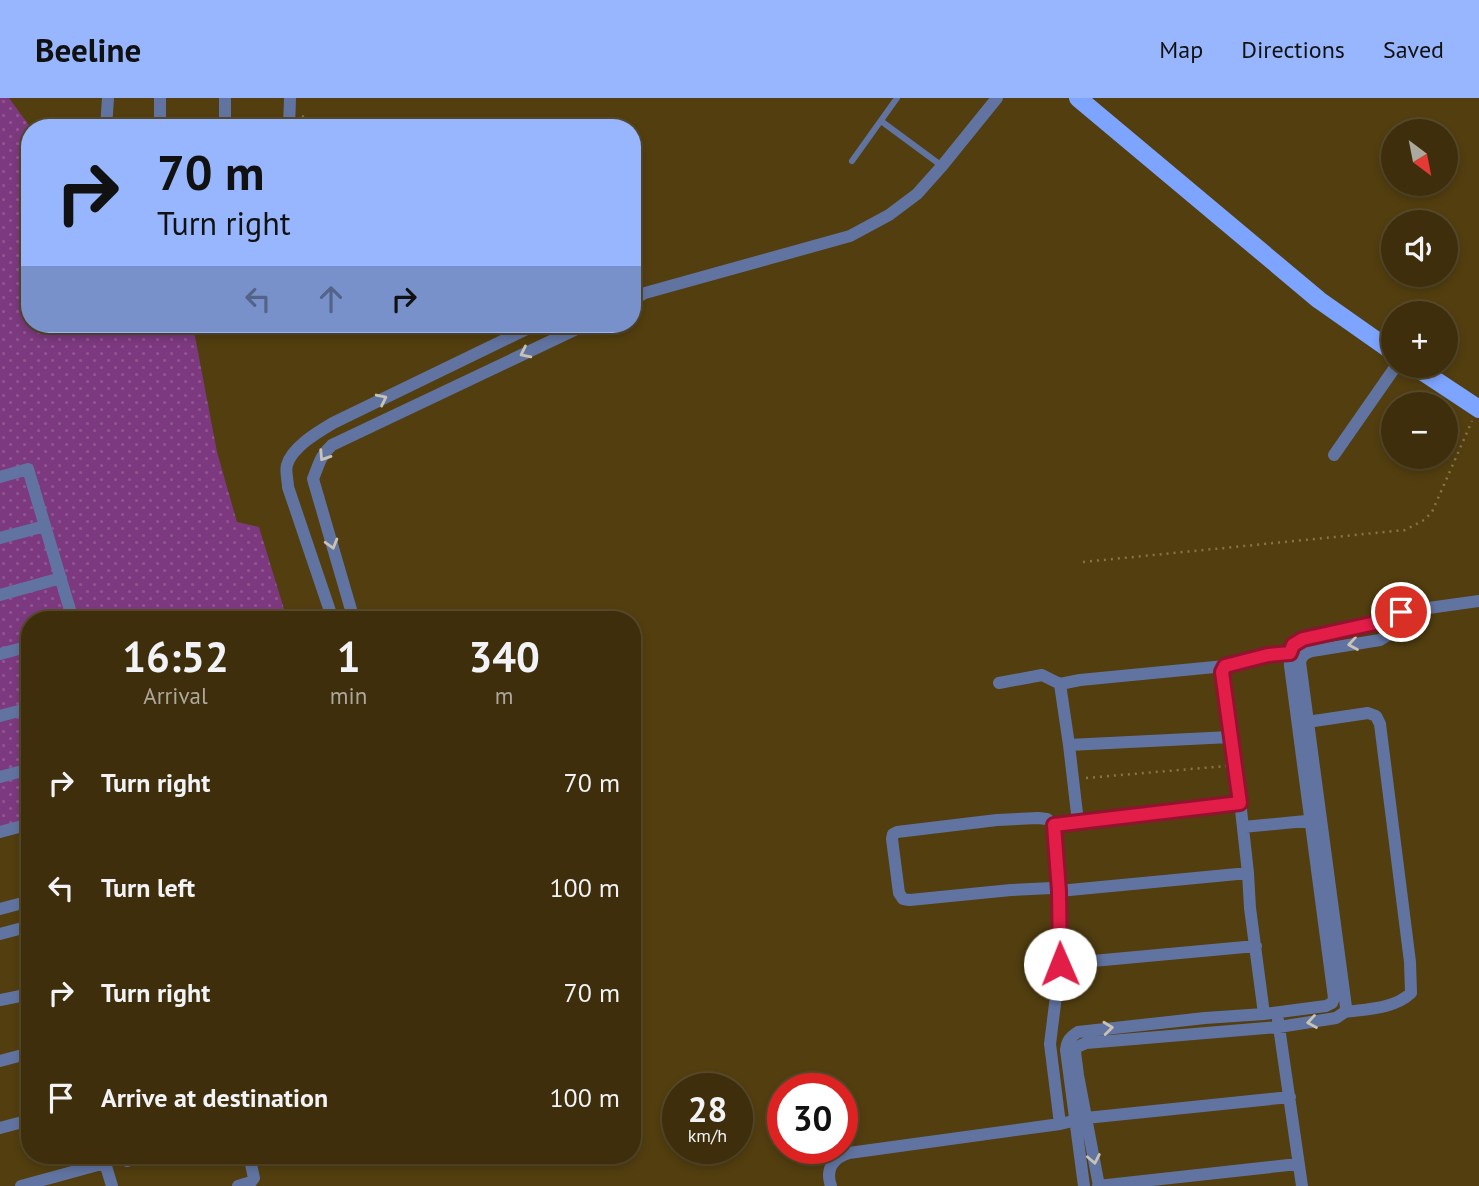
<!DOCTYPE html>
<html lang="en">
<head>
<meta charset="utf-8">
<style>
  body { margin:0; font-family:"PT Sans",sans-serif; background:#493a19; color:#f1f3f6; height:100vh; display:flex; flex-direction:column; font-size:26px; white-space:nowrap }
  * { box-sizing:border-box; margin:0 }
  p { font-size:23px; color:#ada89d }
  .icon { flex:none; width:38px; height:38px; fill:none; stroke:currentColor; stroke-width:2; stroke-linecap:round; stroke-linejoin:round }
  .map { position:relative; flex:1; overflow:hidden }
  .drawer { position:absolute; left:21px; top:513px; width:620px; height:553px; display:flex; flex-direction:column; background:#3e2e0b; border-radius:28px; box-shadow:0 4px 10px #0003,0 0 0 2px #574a2c }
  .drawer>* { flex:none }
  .top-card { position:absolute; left:21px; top:21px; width:620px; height:214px; border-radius:28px; box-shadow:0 4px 10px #0003,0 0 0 2px #574a2c; background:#97b6fd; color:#111; overflow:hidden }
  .needle { width:46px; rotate:148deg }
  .buttons { position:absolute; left:1381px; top:21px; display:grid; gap:14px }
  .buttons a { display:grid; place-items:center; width:77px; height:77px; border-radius:50%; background:#3e2e0b; box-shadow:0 4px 10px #0003,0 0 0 2px #574a2c; font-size:35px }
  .speed { position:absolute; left:662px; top:975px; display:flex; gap:14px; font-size:35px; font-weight:700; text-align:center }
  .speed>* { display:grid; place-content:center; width:91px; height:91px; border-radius:50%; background:#3e2e0b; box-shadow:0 4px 10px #0003,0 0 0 2px #574a2c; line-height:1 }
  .speed small { font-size:18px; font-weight:400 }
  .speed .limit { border:10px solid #d22; background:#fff; color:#111 }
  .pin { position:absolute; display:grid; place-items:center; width:60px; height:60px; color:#fff; margin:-30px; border:4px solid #fff; border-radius:50%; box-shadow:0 2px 7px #0007 }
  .me { position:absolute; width:77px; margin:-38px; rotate:359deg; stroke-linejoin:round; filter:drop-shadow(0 0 5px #0008) }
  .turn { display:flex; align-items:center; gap:24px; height:147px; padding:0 21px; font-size:32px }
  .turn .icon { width:91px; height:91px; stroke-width:2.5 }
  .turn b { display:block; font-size:49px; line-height:60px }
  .lanes { display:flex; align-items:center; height:66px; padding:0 21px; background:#0003; justify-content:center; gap:35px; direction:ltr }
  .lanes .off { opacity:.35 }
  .eta { display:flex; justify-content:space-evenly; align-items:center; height:119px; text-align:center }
  .eta b { font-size:42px; font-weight:600; line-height:49px }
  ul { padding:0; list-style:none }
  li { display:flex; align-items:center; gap:21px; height:105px; padding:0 21px }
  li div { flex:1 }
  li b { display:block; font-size:26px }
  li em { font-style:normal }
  header { display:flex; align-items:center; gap:42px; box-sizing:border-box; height:98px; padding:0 35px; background:#97b6fd; color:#111 }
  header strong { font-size:33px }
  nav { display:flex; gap:38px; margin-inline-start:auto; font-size:24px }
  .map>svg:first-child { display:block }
</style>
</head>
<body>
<header>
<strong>Beeline</strong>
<nav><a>Map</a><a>Directions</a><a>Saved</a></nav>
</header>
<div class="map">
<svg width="1479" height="1088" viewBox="0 0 1479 1088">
  <defs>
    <pattern id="grass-dots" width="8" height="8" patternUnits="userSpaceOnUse" patternTransform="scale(1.75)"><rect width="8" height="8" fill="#7c397f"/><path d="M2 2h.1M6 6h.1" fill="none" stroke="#8f558f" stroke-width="1.8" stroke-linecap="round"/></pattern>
  </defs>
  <rect width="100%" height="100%" fill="#523e0f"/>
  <path fill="url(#grass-dots)" d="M0 0H9L31 30 30 226H228L194 233 217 354 237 424 259 429 287 521 30 522V728L0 737Z"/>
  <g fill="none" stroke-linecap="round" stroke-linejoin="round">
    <path stroke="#86744b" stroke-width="2.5" stroke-dasharray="2 5" stroke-linecap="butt" d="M302 18 324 30
      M1083 464 1405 432 1424 422 1432 414 1472 323
      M1086 680 1226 668"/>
    <path stroke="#6174a1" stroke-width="6" d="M881 23 942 68
      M852 63 897 0"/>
    <path stroke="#6174a1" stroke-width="12" d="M225 0V30
      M106 30 108 0
      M160 30V0
      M289 30 290 0
      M632 202 645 195 850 138 889 117 917 96 942 68 997 0
      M1334 357 1396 268
      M0 379 28 371 73 522
      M0 440 45 428
      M0 497 61 480
      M333 522 288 389C288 382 285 373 287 367 292 349 318 334 333 325L537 226
      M354 522 313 381C319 366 320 358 332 347L587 226
      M0 556 30 548
      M999 585 1042 577 1060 586
      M0 618 30 610
      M1307 624 1368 615 1376 618 1380 626 1410 864 1411 895C1394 911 1367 911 1345 914
      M1069 647 1230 639
      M0 679 30 671
      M1078 724 1069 647 1060 586 1080 582 1225 568
      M1054 727 1240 705
      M1243 729 1316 722
      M0 734 30 726
      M1248 775 1236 667 1230 639 1222 574 1225 568 1268 557 1297 555
      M0 811 30 803
      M0 836 30 828
      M1060 866 1256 848
      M0 902 30 896
      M1264 916 1250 810 1248 775 1059 793 1052 790 1011 792 910 802 903 801 899 795 892 741 893 736 897 734 997 722 1038 720 1047 721 1054 727 1059 793 1060 866 1050 946 1060 1026 1086 1020 1290 999
      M1278 922 1302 1088
      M0 963 30 955
      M0 1030 30 1022
      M127 1063 147 1057
      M105 1065 112 1088
      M21 1088 105 1065 103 1057
      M238 1088 251 1084 254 1080 249 1057
      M831 1088C825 1071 833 1060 849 1055L1060 1026
      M1084 1088 1066 952C1067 943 1070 939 1078 934L1205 920 1264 916 1326 908 1332 905 1334 900 1290 568C1289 556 1290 546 1303 541L1380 524 1407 513 1479 503
      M1098 1088 1298 1066
      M1099 1088 1078 977 1075 954 1077 949 1086 945 1279 929 1336 920 1345 914 1346 909 1300 564C1302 557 1305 555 1312 553L1380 542C1395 534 1406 524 1417 512"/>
    <path stroke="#7da4fe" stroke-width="18" d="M1078 0 1319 202 1393 254
      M1414 268 1479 311"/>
  </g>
  <defs><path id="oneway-chevron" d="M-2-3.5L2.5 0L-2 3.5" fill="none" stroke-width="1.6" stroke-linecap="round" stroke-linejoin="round" transform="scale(1.75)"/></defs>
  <g stroke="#c8c2b7">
    <use href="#oneway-chevron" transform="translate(525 255) rotate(154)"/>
    <use href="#oneway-chevron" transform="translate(382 301) rotate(-26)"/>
    <use href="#oneway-chevron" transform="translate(324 358) rotate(123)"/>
    <use href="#oneway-chevron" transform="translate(332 446) rotate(74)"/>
    <use href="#oneway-chevron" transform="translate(1353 546) rotate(171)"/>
    <use href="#oneway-chevron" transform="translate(1312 924) rotate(171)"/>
    <use href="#oneway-chevron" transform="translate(1108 930) rotate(-6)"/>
    <use href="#oneway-chevron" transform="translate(1094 1061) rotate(79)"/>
  </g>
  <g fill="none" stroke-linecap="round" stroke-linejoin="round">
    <g stroke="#92132f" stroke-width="18">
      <path id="route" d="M1060 866 1059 793 1054 727 1240 705 1222 574 1225 568 1268 557 1290 555 1293 547 1303 541 1380 524 1401 514"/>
    </g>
    <use href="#route" stroke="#e11d48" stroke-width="12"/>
  </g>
</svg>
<div class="buttons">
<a><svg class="needle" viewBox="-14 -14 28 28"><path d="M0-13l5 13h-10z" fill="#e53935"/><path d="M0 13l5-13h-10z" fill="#ada89d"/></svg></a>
<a><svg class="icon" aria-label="sound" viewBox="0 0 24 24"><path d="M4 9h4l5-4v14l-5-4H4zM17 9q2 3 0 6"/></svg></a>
<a>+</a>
<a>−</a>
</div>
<div class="speed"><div>28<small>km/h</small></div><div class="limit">30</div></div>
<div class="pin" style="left:1401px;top:514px;background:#d93025"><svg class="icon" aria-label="arrive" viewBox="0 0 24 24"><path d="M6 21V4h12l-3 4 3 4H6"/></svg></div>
<svg class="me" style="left:1060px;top:866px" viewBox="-20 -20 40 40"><circle r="19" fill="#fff"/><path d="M0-13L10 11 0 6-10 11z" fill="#e11d48"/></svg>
<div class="top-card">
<div class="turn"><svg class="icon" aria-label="right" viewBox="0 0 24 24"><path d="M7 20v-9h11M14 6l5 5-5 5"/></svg><div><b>70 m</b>Turn right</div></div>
<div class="lanes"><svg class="icon off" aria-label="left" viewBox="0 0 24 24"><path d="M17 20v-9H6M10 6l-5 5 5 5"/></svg><svg class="icon off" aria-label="ahead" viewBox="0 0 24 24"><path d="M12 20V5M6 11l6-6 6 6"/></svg><svg class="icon" aria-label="right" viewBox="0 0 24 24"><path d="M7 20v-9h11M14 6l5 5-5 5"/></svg></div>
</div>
<section class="drawer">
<div class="eta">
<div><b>16:52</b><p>Arrival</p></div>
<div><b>1</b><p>min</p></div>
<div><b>340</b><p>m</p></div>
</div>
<ul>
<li><svg class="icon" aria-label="right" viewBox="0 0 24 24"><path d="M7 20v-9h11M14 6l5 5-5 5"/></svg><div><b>Turn right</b></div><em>70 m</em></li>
<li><svg class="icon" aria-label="left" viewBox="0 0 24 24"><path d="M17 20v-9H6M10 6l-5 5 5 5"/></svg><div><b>Turn left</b></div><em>100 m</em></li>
<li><svg class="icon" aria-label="right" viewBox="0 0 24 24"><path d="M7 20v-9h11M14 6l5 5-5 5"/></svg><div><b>Turn right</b></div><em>70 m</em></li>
<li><svg class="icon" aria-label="arrive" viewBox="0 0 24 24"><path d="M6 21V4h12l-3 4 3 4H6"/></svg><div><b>Arrive at destination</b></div><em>100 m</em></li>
</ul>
</section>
</div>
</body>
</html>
